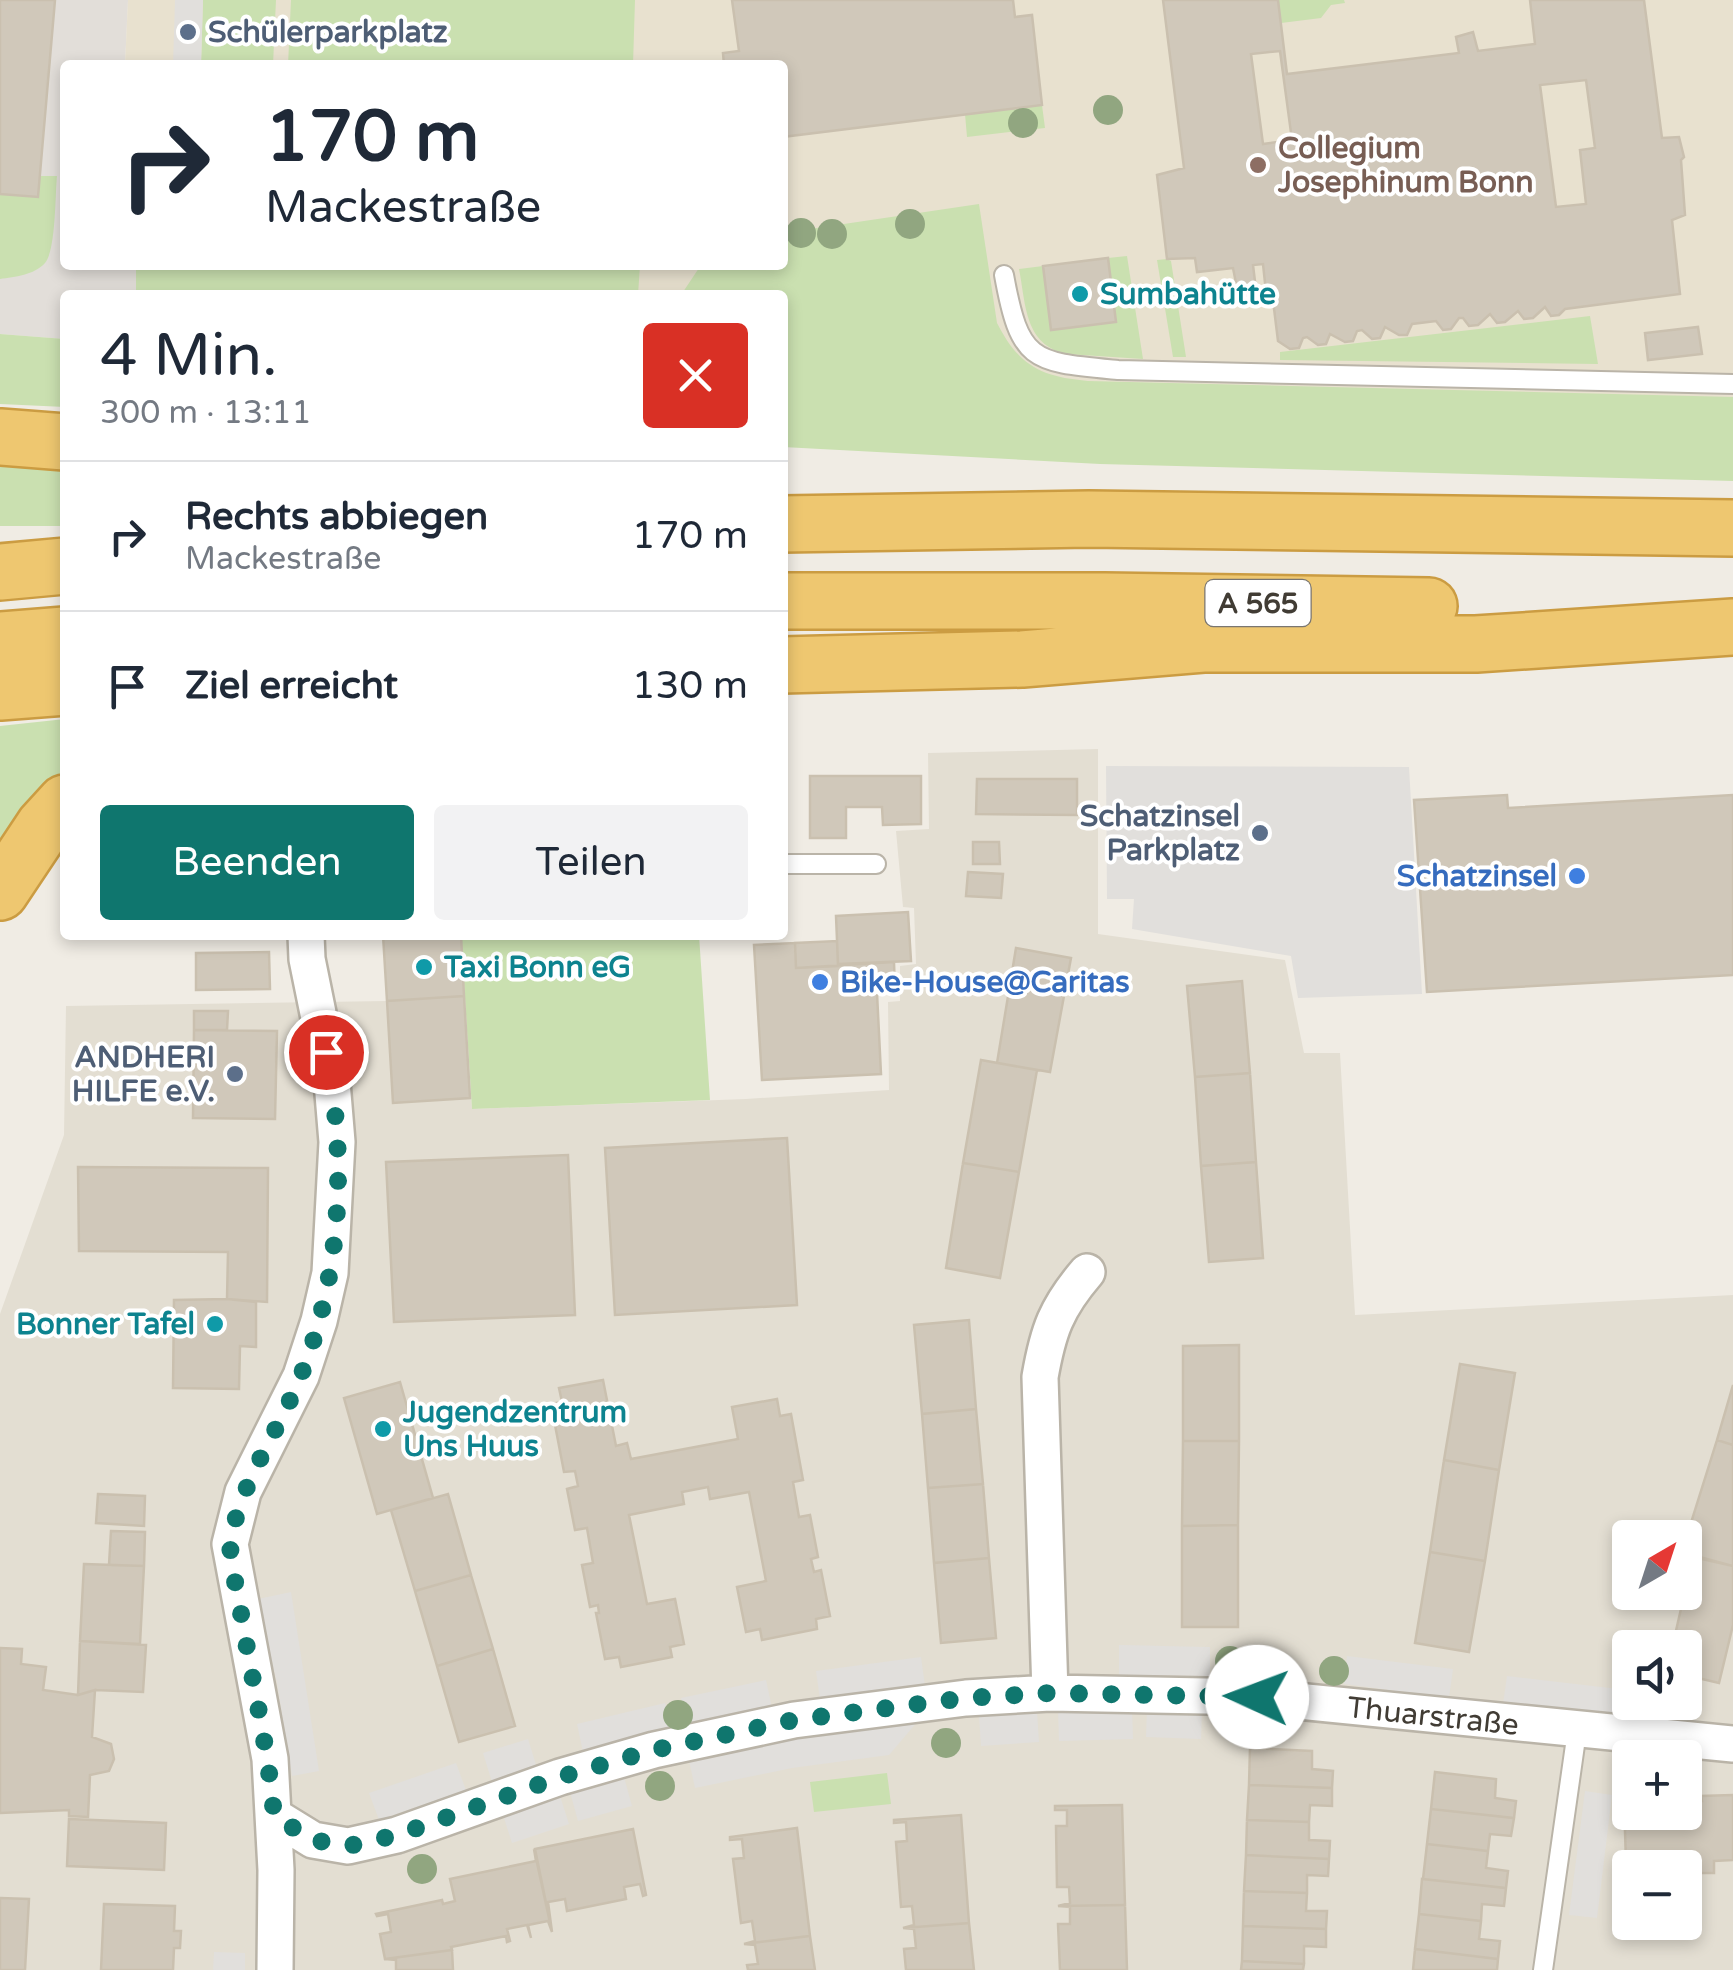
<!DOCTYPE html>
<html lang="de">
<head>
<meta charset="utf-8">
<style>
  body { margin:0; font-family:"Varela Round",sans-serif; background:#f2f2f3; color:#1f2937; height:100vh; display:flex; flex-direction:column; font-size:38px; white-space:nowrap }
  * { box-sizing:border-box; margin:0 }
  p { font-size:32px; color:#747a83 }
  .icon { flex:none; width:55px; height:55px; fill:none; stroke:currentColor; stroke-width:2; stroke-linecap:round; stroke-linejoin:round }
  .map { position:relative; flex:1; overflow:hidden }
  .sheet { position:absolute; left:60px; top:290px; width:728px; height:650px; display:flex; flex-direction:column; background:#fff; border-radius:10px; box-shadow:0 5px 15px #0003 }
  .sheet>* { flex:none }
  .banner { position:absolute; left:60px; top:60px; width:728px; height:210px; border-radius:10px; box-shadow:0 5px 15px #0003; background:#fff; color:#1f2937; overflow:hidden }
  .needle { width:65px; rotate:39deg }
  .controls { position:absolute; left:1612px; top:1520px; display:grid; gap:20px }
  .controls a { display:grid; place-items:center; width:90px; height:90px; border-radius:10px; background:#fff; box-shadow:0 5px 15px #0003; font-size:50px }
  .pin { position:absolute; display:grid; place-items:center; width:85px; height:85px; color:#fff; margin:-42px; border:5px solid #fff; border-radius:50%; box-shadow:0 2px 10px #0007 }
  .me { position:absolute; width:110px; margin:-55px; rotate:272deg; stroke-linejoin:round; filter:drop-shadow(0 0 8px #0008) }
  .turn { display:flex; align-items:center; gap:35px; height:210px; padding:0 40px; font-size:45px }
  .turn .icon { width:130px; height:130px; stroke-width:2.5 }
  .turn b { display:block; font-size:70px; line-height:85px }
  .round { display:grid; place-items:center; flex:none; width:105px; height:105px; border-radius:10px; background:#f2f2f3 }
  .overview { display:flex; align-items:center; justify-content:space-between; height:170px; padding:0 40px }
  h1 { font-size:60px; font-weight:600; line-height:75px }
  .action { display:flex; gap:20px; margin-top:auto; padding:20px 40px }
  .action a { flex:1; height:115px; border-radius:10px; background:#0f766e; color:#fff; font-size:40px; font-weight:600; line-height:115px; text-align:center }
  .action a+a { background:#f2f2f3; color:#1f2937 }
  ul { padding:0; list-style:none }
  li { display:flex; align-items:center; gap:30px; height:150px; padding:0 40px; border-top:2px solid #e0e1e3 }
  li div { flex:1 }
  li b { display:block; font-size:38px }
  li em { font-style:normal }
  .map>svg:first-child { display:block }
</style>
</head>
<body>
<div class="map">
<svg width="1733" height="1970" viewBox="0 0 1733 1970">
  <rect width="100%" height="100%" fill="#f0ece4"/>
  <path fill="#e3ded2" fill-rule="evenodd" d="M1098 749V934L1285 960 1304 1053H1340L1355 1315 1733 1295V1970H0V1314L64 1135 66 1006 387 1001 464 996 472 1109 746 1099 889 1090 888 1002 900 1001V966L916 964 914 908 903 907 896 831 929 829 928 753ZM1630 1538H1685V1592H1630ZM1630 1648H1685V1702H1630ZM1630 1758H1685V1812H1630ZM1630 1868H1685V1922H1630Z"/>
  <path fill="#e2ded9" d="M0 0H128L125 65H65V265H136V295H65V339L0 334Z"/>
  <path fill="#e8e1cf" d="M128 0H1733V411L1004 387 782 295H136V265H782V65H125Z"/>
  <path fill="#cae0b0" d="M203 0H276L273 65H201Z
    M291 0H635L633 65H288Z
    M1278 0H1344L1345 3 1331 5 1321 18 1281 23Z
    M1042 105 1045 128 967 137 965 114Z
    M40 176H57C55 196 56 250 45 263 34 275 15 277 0 279V194L38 197Z
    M979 204 997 323C1019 366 1041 377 1088 381L1733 397V481L1100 464 783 447 782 295H681L701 265H782L783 233Z
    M1127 256 1143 359 1067 354C1024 345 1026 304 1019 269L1043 266 1051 330 1115 322 1108 258Z
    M1167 259 1171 261 1186 357H1173L1157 260Z
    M136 265H640L638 295H136Z
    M1590 316 1598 364 1280 360V352Z
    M0 334 65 339V407L0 404Z
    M0 455 65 459V526H0Z
    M65 719V781L0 858V726Z
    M461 935H699L710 1100 472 1109Z
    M887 1773 891 1804 814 1812 810 1782Z"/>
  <path fill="#e1dfdc" d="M175 0H203L201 65H173Z
    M1106 766 1409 767 1422 994 1298 998 1291 956 1132 929 1134 899H1107Z
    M291 1592 319 1771 292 1776 277 1683 258 1599Z
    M1119 1645 1210 1647V1676L1119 1675Z
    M1347 1656 1453 1669 1449 1698 1344 1684Z
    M921 1657 925 1686 820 1699 816 1671Z
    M1507 1676 1627 1690 1624 1717 1503 1704Z
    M766 1680 772 1708 688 1728 681 1698Z
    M665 1703 672 1731 583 1752 577 1724Z
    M1132 1708 1133 1739 1059 1741 1058 1710Z
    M1147 1708 1202 1710 1201 1739 1146 1737Z
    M1037 1711 1039 1742 981 1746 979 1716Z
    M918 1721 889 1755 792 1768 695 1788 689 1761 789 1740Z
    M528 1739 537 1768 492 1782 483 1753Z
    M456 1763 466 1790 379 1820 369 1793Z
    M624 1777 632 1806 578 1821 570 1792Z
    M1585 1791 1612 1795 1597 1918 1569 1915Z
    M560 1796 569 1824 512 1843 503 1815Z
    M214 1952 245 1953V1970H213Z"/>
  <path fill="#d0c8ba" stroke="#cac0af" stroke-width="2.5" fill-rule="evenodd" d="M0 0H55L38 197 0 194Z
    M732 0H1013L1015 17 1032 15 1042 105 782 137V65H724L723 53 739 51Z
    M1163 0H1278L1287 74 1459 53 1456 37 1473 32 1478 51 1535 44 1530 0H1644L1662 138 1679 137 1684 157 1681 160 1685 215 1672 220 1680 294 1565 309 1559 315 1551 316 1545 307 1533 318 1524 319 1518 311 1505 322 1497 323 1490 314 1478 325 1469 326 1463 318H1459L1451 329 1443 330 1436 321 1412 324 1407 335H1399L1385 327 1380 338 1372 339 1362 330 1357 331 1353 341 1345 342 1330 334 1326 344 1318 345 1307 337 1303 338 1299 348 1290 349 1278 341 1272 292H1266L1263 264 1253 265 1257 298 1240 303 1233 268 1197 272 1195 258 1167 259 1157 175 1184 168ZM1280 51 1292 140 1263 144 1251 54ZM1586 80 1595 148 1580 150 1586 204 1556 207 1540 85Z
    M1108 258 1116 322 1051 330 1043 266Z
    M1698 327 1702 354 1648 360 1645 333Z
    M810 776H921V824L883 825 882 807H846V838H810Z
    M977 779H1077V815L976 814Z
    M1507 795 1508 808 1733 795V975L1427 992 1414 800Z
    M973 842H999L1000 864H973Z
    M968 872 1003 874 1001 898 966 896Z
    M908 912 911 961 838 964 836 916Z
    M383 935H461L464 996 387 1001Z
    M837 941 838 966 796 968 795 943Z
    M795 943 796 968 894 962 895 992 877 993 881 1074 762 1080 754 945Z
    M1016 948 1071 958 1050 1072 997 1063Z
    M269 952 270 989 196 990V953Z
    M1242 981 1250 1073 1195 1077 1187 986Z
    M464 996 470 1098 393 1103 387 1001Z
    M194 1011H228L227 1030H194Z
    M194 1030 277 1031 275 1119 193 1118Z
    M981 1060 1037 1070 1019 1172 963 1163Z
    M1250 1073 1256 1162 1201 1166 1195 1077Z
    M787 1138 797 1305 615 1315 605 1148Z
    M568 1155 575 1315 394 1322 386 1162Z
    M1256 1162 1263 1258 1209 1262 1201 1166Z
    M963 1163 1019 1172 1000 1278 946 1268Z
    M78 1167 268 1168 267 1302 227 1299 228 1252 79 1251Z
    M227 1299 256 1302V1347L240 1346 239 1389 173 1388 174 1300Z
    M969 1320 976 1409 922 1414 914 1325Z
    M1239 1345V1441H1183V1346Z
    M1460 1364 1515 1373 1499 1470 1444 1460Z
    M603 1380 616 1446 627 1443 631 1459 738 1439 732 1407 777 1399 780 1416 791 1414 803 1480 793 1482 799 1517 810 1515 818 1557 811 1559 814 1572 821 1570 830 1616 816 1619 817 1629 762 1640 760 1629 746 1632 737 1587 766 1581 749 1492 710 1499 708 1487 682 1492 684 1504 629 1515 647 1604 675 1599 684 1644 670 1647 672 1657 621 1667 619 1657 605 1659 596 1613H599L598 1605 590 1607 582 1565 593 1563 587 1528 575 1530 567 1489 578 1486 575 1471 564 1472 551 1404 562 1402 559 1388Z
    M400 1382 433 1498 377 1514 344 1398Z
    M1733 1385V1445L1717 1440Z
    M976 1409 983 1484 928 1488 922 1414Z
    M1717 1440 1733 1445V1566L1685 1553V1542Z
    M1183 1441H1239L1238 1525 1182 1526Z
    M1444 1460 1499 1470 1485 1561 1430 1552Z
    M983 1484 989 1558 934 1563 928 1488Z
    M98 1494 145 1496 144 1526 96 1523Z
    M448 1494 471 1575 415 1591 391 1510Z
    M1238 1525V1627H1182V1526Z
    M111 1531 145 1532 144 1566 109 1565Z
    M1430 1552 1485 1561 1469 1652 1415 1643Z
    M1693 1557 1733 1566V1625L1719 1683 1685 1675V1648H1672Z
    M989 1558 996 1638 941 1643 934 1563Z
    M84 1564 144 1566 140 1644 80 1641Z
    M471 1575 493 1649 437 1666 415 1591Z
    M80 1641 146 1645 143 1692 95 1690 78 1695Z
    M0 1648 22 1649 21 1664 46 1667 43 1690 78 1695 95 1690 92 1737 111 1744 114 1759 109 1771 90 1775 88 1817 69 1816V1810L0 1813Z
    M493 1649 515 1726 459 1742 437 1666Z
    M1250 1748 1312 1751V1769L1333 1771 1332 1788 1249 1785Z
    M1435 1772 1496 1779 1495 1798 1516 1801 1514 1818 1431 1809Z
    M1249 1785 1332 1788V1806L1310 1805 1309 1822 1247 1820Z
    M1733 1795V1860L1714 1861V1873H1685V1868H1671V1862L1626 1863 1624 1798H1630V1812H1685V1801H1702L1701 1796Z
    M1122 1805 1125 1905 1058 1906 1070 1903 1069 1887H1057L1056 1826H1067V1810H1055V1806Z
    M1431 1809 1514 1818 1511 1836 1490 1834 1488 1851 1427 1844Z
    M961 1815 969 1923 903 1928 914 1925 912 1906 901 1907 896 1842 907 1841 906 1822 894 1823V1820Z
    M69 1819 166 1823 164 1870 67 1866Z
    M1247 1820 1309 1822V1840L1330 1841 1329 1859 1246 1855Z
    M797 1828 810 1936 744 1944 755 1941 752 1921 741 1923 733 1859 744 1858 742 1839 730 1840V1837Z
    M633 1829 646 1895 643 1896 640 1884 624 1887 626 1899 567 1911 565 1899 548 1902 552 1932 535 1849Z
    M1427 1844 1488 1851 1486 1868 1508 1871 1506 1888 1423 1879Z
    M534 1849 552 1932 548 1921 528 1925 531 1938 527 1925 507 1929 510 1941 507 1942 506 1936 451 1947 452 1950 385 1959 380 1934 391 1932 388 1914 377 1916 376 1914 442 1900 443 1904 455 1901 450 1879 536 1861Z
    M1246 1855 1329 1859 1328 1876 1307 1875V1893L1244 1891Z
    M1422 1879 1506 1888 1504 1906 1482 1904 1481 1921 1419 1914Z
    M1244 1891 1307 1893 1306 1911H1327L1326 1929 1243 1926Z
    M0 1898 29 1899 25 1970H0Z
    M104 1904 175 1906 174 1931H181L180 1948H174L173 1970H101Z
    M1125 1905 1127 1970H1060L1058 1924H1070V1907L1058 1906Z
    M1419 1914 1481 1921 1479 1939 1500 1941 1498 1959 1415 1949Z
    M969 1923 974 1970H906L904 1949 916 1948 914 1929 903 1928Z
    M1243 1926 1326 1929V1947L1304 1946V1964L1242 1961Z
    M810 1936 815 1970H748L747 1965 758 1964 755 1945 744 1944Z
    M1415 1949 1498 1959 1497 1970H1413Z
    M452 1950 453 1970H396V1960L385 1959Z
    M1242 1961 1304 1964 1303 1970H1241Z"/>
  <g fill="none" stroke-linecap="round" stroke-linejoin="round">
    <g stroke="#bab4a8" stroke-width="22">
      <path id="lane" d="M1004 275C1020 363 1032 362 1118 370L1733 384
        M782 864H876
        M1543 1970 1577 1731"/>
    </g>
    <g stroke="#bab4a8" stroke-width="40">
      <path id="street" d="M1050 1693 1040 1377C1048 1331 1056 1308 1087 1272
        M274 1816 313 1840 348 1846 397 1835 560 1777 654 1750 794 1720 966 1698 1050 1693 1257 1697 1733 1744
        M275 1970 276 1870 270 1759 230 1544 243 1492 301 1376 319 1321 330 1273 337 1142 332 1082 307 959 306 935"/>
    </g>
    <g stroke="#cb9c42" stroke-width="60">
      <path id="highway" d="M0 437 65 442
        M782 524 1089 519 1733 528
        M0 572 65 566
        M782 601H1105L1429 606
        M0 640 65 635
        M782 665 1022 659 1203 644H1476L1733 627
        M0 692 65 687
        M0 892 44 826 65 803"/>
    </g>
    <use href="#lane" stroke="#fff" stroke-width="18"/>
    <use href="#street" stroke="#fff" stroke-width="35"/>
    <use href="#highway" stroke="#eec770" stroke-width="55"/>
  </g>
  <g fill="#91a680">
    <circle cx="1108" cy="110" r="15"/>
    <circle cx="1023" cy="123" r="15"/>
    <circle cx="910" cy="224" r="15"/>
    <circle cx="801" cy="233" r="15"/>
    <circle cx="832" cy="234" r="15"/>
    <circle cx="1230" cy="1661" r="15"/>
    <circle cx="1334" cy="1671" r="15"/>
    <circle cx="678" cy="1715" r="15"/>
    <circle cx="946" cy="1743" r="15"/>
    <circle cx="660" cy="1786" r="15"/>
    <circle cx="422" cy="1869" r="15"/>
  </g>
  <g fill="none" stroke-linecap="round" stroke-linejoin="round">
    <path stroke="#0f766e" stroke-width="18" stroke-dasharray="0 32.4" d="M326 1052C348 1161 341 1284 296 1387 274 1438 241 1483 231 1539 228 1560 237 1586 240 1607 251 1677 268 1745 274 1816L313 1840 348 1846 397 1835 560 1777 654 1750 794 1720 966 1698 1050 1693 1257 1697"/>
  </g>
  <g fill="#5c6f8a" stroke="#fff" stroke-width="4">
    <circle cx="188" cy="32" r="10"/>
    <circle cx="1260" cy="833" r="10"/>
    <circle cx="235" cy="1074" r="10"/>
  </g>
  <circle fill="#8d6e63" stroke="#fff" stroke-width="4" cx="1258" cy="165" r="10"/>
  <g fill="#0f9aa8" stroke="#fff" stroke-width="4">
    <circle cx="1080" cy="294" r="10"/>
    <circle cx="424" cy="967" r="10"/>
    <circle cx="215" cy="1324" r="10"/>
    <circle cx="383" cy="1429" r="10"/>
  </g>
  <g fill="#3f7fe0" stroke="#fff" stroke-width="4">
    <circle cx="1577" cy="876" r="10"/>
    <circle cx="820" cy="982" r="10"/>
  </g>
  <g text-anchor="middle" stroke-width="8" stroke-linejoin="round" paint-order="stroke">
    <rect fill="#fff" stroke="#7a7671" stroke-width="2.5" x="1205.5" y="580" width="105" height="46" rx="8"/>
    <g font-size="28" font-weight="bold" fill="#413c34">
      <text x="1258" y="613">A 565</text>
    </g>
    <g font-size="30" font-weight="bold" fill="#4e5e75" stroke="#fff" text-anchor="end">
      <text x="208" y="42" text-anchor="start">Schülerparkplatz</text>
      <text x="1240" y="826">Schatzinsel<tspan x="1240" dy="34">Parkplatz</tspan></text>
      <text x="215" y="1067">ANDHERI<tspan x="215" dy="34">HILFE e.V.</tspan></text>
    </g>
    <g font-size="30" font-weight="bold" fill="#785e54" stroke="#fff" text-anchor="start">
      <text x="1278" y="158">Collegium<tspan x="1278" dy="34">Josephinum Bonn</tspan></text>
    </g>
    <g font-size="30" font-weight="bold" fill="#0d838f" stroke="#fff" text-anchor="start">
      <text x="1100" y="304">Sumbahütte</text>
      <text x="444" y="977">Taxi Bonn eG</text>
      <text x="195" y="1334" text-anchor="end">Bonner Tafel</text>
      <text x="403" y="1422">Jugendzentrum<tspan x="403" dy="34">Uns Huus</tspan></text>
    </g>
    <g font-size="30" font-weight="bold" fill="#366cbe" stroke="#fff" text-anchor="end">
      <text x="1557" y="886">Schatzinsel</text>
      <text x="840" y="992" text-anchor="start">Bike-House@Caritas</text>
    </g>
    <g font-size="30" fill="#413c34" stroke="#fff">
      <text transform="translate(1433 1716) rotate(6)" y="10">Thuarstraße</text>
    </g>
  </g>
</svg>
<div class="controls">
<a><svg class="needle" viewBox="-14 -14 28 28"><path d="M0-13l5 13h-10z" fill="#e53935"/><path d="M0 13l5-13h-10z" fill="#747a83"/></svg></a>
<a><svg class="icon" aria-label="sound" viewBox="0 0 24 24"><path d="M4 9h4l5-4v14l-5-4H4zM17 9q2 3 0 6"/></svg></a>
<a>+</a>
<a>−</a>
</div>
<div class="pin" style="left:326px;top:1052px;background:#d93025"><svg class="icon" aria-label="arrive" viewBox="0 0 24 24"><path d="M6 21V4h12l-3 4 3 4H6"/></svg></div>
<svg class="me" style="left:1257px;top:1697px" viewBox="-20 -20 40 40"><circle r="19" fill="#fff"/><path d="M0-13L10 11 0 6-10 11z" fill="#0f766e"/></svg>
<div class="banner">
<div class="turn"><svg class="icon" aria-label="right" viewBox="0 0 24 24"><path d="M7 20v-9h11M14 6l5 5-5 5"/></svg><div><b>170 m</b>Mackestraße</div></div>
</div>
<section class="sheet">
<div class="overview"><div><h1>4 Min.</h1><p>300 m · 13:11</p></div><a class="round" style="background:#d93025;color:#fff"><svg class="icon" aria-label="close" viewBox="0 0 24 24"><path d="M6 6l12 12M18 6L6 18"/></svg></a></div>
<ul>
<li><svg class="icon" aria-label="right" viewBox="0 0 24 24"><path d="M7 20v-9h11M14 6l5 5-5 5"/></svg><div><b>Rechts abbiegen</b><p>Mackestraße</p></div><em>170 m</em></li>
<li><svg class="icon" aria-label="arrive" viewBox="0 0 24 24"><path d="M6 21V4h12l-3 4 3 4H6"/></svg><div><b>Ziel erreicht</b></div><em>130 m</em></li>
</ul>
<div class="action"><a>Beenden</a><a>Teilen</a></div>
</section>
</div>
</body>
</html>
